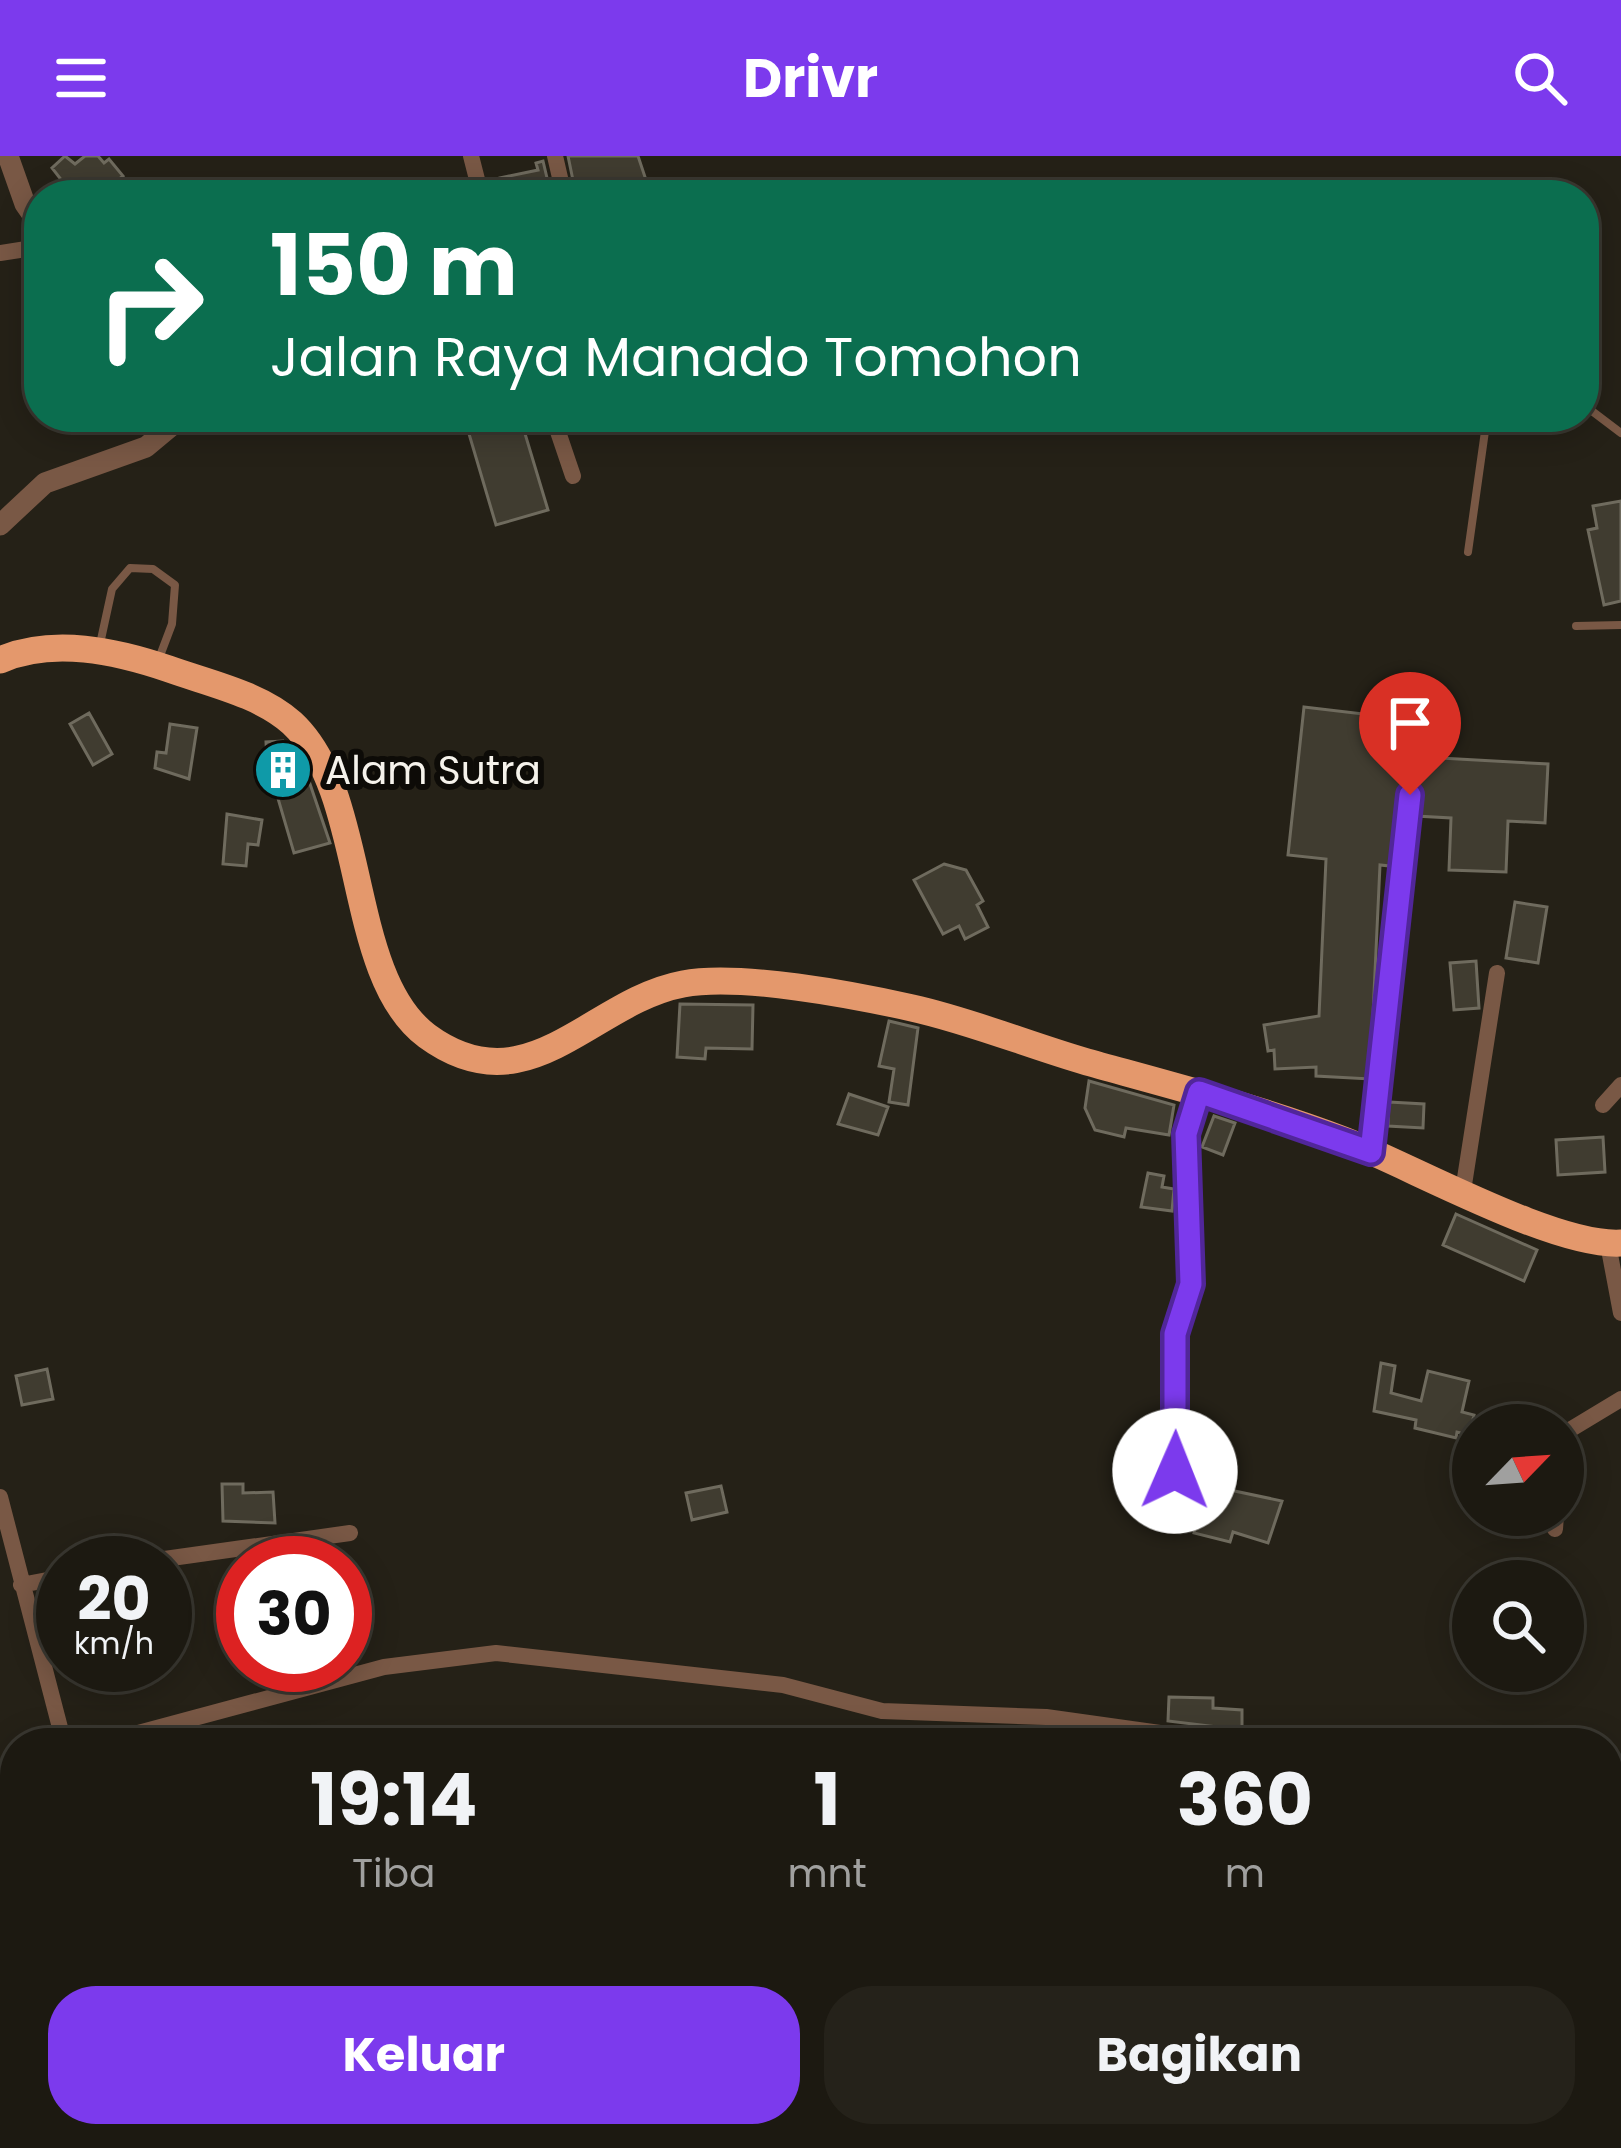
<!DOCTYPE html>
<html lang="id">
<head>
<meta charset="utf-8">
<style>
  body { margin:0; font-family:Poppins,sans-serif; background:#25221a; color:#f1f3f6; height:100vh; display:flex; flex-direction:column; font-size:45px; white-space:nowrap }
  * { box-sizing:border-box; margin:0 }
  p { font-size:39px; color:#a0a09f }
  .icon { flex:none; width:66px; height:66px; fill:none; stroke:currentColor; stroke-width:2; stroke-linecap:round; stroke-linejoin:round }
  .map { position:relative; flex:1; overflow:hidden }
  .sheet { position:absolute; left:0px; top:1572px; width:1623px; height:420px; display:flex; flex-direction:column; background:#1c1911; border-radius:48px 48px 0 0; box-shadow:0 6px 30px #0003,0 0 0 3px #3a3831 }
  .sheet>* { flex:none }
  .hud { position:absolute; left:24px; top:24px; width:1575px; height:252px; border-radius:48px; box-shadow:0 6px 30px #0003,0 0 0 3px #3a3831; background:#0b6e4f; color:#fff; overflow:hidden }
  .needle { width:78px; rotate:65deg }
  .fabs { position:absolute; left:1452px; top:1248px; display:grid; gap:24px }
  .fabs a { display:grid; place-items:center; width:132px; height:132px; border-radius:50%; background:#1c1911; box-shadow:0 6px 30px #0003,0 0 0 3px #3a3831; font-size:60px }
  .speed { position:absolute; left:36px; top:1380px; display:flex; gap:24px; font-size:60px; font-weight:700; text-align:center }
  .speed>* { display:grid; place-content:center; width:156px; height:156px; border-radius:50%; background:#1c1911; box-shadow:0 6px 30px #0003,0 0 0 3px #3a3831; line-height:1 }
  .speed small { font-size:30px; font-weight:400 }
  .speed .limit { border:18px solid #d22; background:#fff; color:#111 }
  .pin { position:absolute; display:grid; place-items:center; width:102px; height:102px; color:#fff; margin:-123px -51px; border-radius:50% 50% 50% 0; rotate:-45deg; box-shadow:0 0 12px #0007 }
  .pin .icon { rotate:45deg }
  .me { position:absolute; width:132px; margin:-66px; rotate:1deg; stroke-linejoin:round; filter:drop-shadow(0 0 9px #0008) }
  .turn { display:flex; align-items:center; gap:42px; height:252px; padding:0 48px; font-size:54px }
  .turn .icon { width:156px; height:156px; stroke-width:2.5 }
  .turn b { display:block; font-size:84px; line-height:102px }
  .eta { display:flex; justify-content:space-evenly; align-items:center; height:204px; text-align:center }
  .eta b { font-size:72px; font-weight:700; line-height:84px }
  .button { display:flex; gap:24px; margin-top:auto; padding:24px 48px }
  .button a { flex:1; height:138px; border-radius:48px; background:#7c3aed; color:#fff; font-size:48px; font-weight:700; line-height:138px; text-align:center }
  .button a+a { background:#25221a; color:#f1f3f6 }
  header { display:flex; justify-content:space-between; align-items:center; height:156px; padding:0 48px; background:#7c3aed; color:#fff; font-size:54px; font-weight:700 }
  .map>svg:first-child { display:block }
</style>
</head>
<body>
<header><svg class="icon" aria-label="menu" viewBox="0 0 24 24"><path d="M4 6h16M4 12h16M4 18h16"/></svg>Drivr<svg class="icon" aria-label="search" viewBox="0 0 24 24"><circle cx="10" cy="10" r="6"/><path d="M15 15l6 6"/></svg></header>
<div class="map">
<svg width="1621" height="1992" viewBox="0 0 1621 1992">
  <rect width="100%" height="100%" fill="#252117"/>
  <path fill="#403c30" stroke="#6f6b5e" stroke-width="3" d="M65 0 75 8 85 0H98L104 7 109 3 123 20 105 34 102 30 92 39H73L52 12Z
    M568 0H638L651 39H576Z
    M543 5 551 39 503 36 500 22 538 14 536 7Z
    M464 261H520L548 354 496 369Z
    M1621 345V445L1604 449 1588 374 1597 372 1593 350Z
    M1304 551 1406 563 1399 659 1390 710 1380 709 1370 923 1316 920V911L1275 913 1274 894 1268 895 1264 869 1319 860 1326 703 1288 699Z
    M89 557 112 598 93 609 70 568Z
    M170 568 197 572 189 623 155 612 157 596 166 597Z
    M283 585 289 599 300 607 303 626 309 625 330 687 294 697 267 605 266 586Z
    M1422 601 1548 608 1545 667 1508 665 1506 716 1449 714 1451 662 1416 660Z
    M227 658 262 664 258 689 248 688 246 710 223 708Z
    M944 708 966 714 983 745 977 749 988 771 965 783 959 770 943 778 914 724Z
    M1515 746 1547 751 1538 807 1506 802Z
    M1476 805 1479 852 1454 854 1450 807Z
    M680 848 753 849 752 893 706 892 705 903 677 901Z
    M889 865 918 872 908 949 889 946 894 913 879 910Z
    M1089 925 1174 949 1169 979 1126 972 1124 981 1095 974 1085 952Z
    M849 938 888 951 878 979 838 968Z
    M1389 946 1424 948 1423 972 1388 970Z
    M1214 960 1235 967 1223 999 1202 991Z
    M1603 981 1605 1016 1558 1019 1556 984Z
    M1148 1017 1164 1020 1162 1031 1174 1033 1172 1055 1141 1051Z
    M1456 1058 1537 1094 1524 1125 1443 1089Z
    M1381 1207 1395 1210 1391 1237 1421 1245 1428 1215 1469 1225 1462 1256 1474 1259 1469 1279 1457 1276 1456 1282 1415 1272 1416 1264 1374 1255Z
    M47 1213 53 1243 22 1249 16 1220Z
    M222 1328H243V1337L273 1336 275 1367 223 1365Z
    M1206 1329 1282 1345 1268 1387 1233 1376 1230 1386 1194 1377Z
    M721 1330 727 1356 692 1364 686 1337Z
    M1169 1541 1213 1542V1552L1242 1554V1574L1168 1565Z"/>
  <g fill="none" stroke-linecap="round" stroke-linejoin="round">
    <path stroke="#795845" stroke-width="8" d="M1584 249 1621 277
      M1468 396 1487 261
      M1576 470 1621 469
      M100 488 112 433 130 412 153 413 175 429 172 468 158 505
      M1372 989 1414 601"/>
    <path stroke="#795845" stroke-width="16" d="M471 0 481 39
      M555 0 564 39
      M0 97 39 91
      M553 261 573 320
      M1603 949 1621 929
      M1463 1035 1497 817
      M1608 1088 1621 1157
      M1563 1278 1621 1243
      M0 1341 64 1587
      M1175 1353V1178L1191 1128 1186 978 1199 936
      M1555 1373 1556 1359
      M136 1407 350 1377
      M21 1429 63 1421
      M101 1587 384 1511 496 1497 783 1529 882 1555 1046 1561 1231 1587
      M1608 1621 1621 1622
      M113 1992 116 1977
      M548 1992 550 1977"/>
    <path stroke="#795845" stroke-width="21" d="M8 0 25 48 39 68
      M0 369 45 327 146 291 182 261"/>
    <path stroke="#e4986c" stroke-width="27" d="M0 504C53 481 116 495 169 513 208 527 260 538 292 567 369 638 345 819 427 880 528 954 591 845 683 828 739 817 854 839 912 852 971 865 1028 889 1087 906 1173 930 1260 952 1344 984 1413 1011 1555 1091 1621 1087"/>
  </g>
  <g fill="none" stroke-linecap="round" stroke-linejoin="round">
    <g stroke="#51269a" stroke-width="30">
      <path id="route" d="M1175 1315V1178L1191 1128 1186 978 1199 936 1371 996 1410 639"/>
    </g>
    <use href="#route" stroke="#7c3aed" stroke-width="21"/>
  </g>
  <defs>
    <g id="building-disc" transform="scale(3)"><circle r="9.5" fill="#0f9aa8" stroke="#0d0b07"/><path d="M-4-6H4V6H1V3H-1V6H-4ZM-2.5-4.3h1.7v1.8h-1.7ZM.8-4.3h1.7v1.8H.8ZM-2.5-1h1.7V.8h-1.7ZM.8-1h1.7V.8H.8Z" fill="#fff"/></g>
  </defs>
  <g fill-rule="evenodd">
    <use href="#building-disc" x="283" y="614"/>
  </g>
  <g text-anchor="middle" stroke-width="12" stroke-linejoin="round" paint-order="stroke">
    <g font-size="39" fill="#f5f2eb" stroke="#0d0b07" text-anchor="start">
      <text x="325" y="628">Alam Sutra</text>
    </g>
  </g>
</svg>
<div class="fabs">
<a><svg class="needle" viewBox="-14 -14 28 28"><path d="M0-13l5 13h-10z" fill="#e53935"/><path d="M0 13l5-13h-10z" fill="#a0a09f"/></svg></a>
<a><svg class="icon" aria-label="search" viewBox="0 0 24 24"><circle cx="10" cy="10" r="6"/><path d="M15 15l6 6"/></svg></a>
</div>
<div class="speed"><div>20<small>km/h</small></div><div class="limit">30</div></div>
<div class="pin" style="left:1410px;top:639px;background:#d93025"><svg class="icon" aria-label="arrive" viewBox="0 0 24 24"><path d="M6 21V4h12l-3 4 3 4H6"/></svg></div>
<svg class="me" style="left:1175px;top:1315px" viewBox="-20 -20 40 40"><circle r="19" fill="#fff"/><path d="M0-13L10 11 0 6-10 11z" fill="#7c3aed"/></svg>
<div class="hud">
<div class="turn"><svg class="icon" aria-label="right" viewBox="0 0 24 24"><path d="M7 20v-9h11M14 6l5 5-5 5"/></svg><div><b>150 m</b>Jalan Raya Manado Tomohon</div></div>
</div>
<section class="sheet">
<div class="eta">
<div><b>19:14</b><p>Tiba</p></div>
<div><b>1</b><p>mnt</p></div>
<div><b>360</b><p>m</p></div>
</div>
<div class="button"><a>Keluar</a><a>Bagikan</a></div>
</section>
</div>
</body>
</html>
